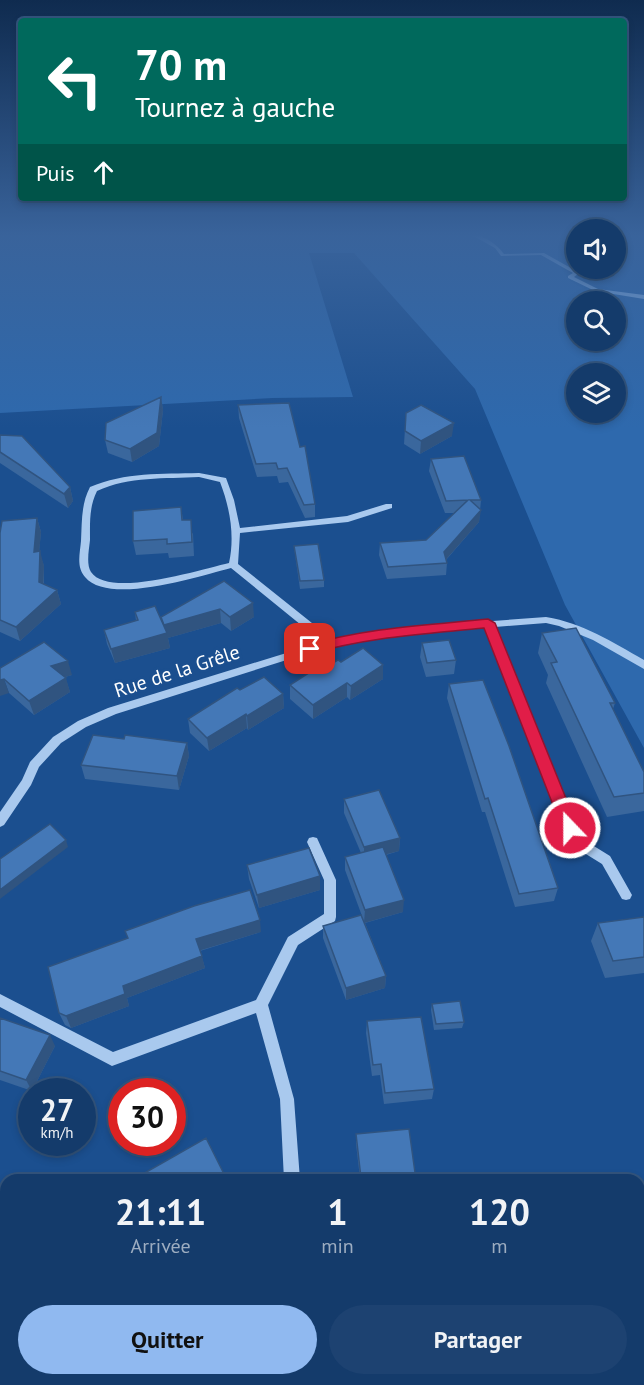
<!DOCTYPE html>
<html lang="fr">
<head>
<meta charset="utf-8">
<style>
  body { margin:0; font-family:"PT Sans",sans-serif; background:#1d4271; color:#f1f3f6; height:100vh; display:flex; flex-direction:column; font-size:22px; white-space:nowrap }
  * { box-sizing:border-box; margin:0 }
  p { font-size:20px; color:#9dadc1 }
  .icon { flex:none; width:33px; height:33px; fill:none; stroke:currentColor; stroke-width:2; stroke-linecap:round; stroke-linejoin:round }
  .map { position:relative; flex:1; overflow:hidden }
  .panel { position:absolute; left:0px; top:1174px; width:645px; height:212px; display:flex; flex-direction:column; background:#143b6b; border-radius:18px 18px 0 0; box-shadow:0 3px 9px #0003,0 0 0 2px #33557e }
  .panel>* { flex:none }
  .guide { position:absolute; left:18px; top:18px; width:609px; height:183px; border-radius:6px; box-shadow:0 3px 9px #0003,0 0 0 2px #33557e; background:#00695c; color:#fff; overflow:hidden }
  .tools { position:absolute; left:566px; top:219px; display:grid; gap:12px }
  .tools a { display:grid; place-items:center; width:60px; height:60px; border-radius:50%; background:#143b6b; box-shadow:0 3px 9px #0003,0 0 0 2px #33557e; font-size:30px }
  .speed { position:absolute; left:18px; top:1078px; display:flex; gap:12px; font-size:30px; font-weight:700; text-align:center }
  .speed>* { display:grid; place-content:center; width:78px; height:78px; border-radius:50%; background:#143b6b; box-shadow:0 3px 9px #0003,0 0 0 2px #33557e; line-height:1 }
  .speed small { font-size:15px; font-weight:400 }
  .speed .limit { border:9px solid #d22; background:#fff; color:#111 }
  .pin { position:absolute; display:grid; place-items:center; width:51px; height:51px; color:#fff; margin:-26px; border-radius:12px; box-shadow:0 3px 9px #0006 }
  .me { position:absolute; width:66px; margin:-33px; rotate:338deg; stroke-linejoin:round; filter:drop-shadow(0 0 4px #0008) }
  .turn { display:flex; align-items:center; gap:21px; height:126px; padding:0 18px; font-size:27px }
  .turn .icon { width:78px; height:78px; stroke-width:2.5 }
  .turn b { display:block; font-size:42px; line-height:51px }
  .then { display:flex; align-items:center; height:57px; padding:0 18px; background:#0003; gap:12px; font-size:22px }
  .eta { display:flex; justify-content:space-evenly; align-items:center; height:102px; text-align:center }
  .eta b { font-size:36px; font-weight:800; line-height:42px }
  .action { display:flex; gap:12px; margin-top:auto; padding:12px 18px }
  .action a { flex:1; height:69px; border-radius:36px; background:#90b9f0; color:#111; font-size:24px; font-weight:800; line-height:69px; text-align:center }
  .action a+a { background:#1d4271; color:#f1f3f6 }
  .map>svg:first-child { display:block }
</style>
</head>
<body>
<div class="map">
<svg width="644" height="1385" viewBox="0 0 644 1385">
  <rect width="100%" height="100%" fill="#1b4f8f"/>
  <path fill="#2e69ad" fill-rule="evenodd" d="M0 234H576V268H615V234H644V748L565 605 475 389 354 253H309L353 397 273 398 0 413ZM576 302H615V340H576ZM576 374H615V412H576Z"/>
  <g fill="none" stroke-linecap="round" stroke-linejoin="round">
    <path fill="#9cc4f0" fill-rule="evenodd" d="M470 234C482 234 497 244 504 254L544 253 578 272V274L574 277 598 289 644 295V299L595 291 568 278V276L573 273 541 255 501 256 495 248Z"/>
    <path fill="#a9c9ee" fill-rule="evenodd" d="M199 473 226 478 234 500 240 528 347 516 386 504H392V508L348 522 240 533 238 564 332 639 411 627 546 617C583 623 612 642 644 660V669L593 640 559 626 546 623 495 627 575 825 589 843 610 856 632 895 630 899 626 900 622 899 602 864 581 851 566 831 485 628 411 633 331 646 116 714 86 727 61 743 39 767 31 785 4 825 0 827V812L22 780 30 762 53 737 78 721 108 708 322 642 231 568C199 576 109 606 85 577 76 567 80 553 81 541 82 522 81 504 90 487 125 472 162 474 199 473ZM199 477 220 482C230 508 235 536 229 563 202 569 109 599 91 572 86 564 89 550 90 540 90 523 89 507 97 491 129 476 165 479 199 477Z
      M313 837 317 838 336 880V917L335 921 298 945 268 1005 294 1099 300 1180H284L280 1099 256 1013 112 1066 0 1007V994L113 1052 256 1000 288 937 324 914V880L307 842 309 838Z
      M180 1380H203L201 1385H178Z
      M294 1380H312L313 1385H295Z"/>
  </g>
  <path fill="#3a679d" d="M161 397 163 410 159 446 132 462 108 453 105 440Z
    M238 405 315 504V517L305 518 288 482 279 483 277 476 257 477 239 418Z
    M406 413 452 436 420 454 404 444Z
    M0 435 70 487 73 501 68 508 0 463Z
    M431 459 481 500 479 522 446 560 447 563 446 575 387 579 379 555 380 543 426 540 455 513H445L429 471Z
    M181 507 183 520 193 534 194 556 169 558 168 553 136 555 133 541Z
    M37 518 41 532 39 552 44 566V584L57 590 61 604 20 641 0 632V533Z
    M294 546 324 580V587L300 589 295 554Z
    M224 581 254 617 231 631 221 623 168 638 170 648 115 663 107 644 104 630 136 621 135 612 161 620Z
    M542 633 615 703 613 709 644 772V811L607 817 546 683 548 675 538 653Z
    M422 643 456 660 454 674 426 677 420 657Z
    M341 662 383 679 350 700 347 697 313 719 290 699V685L327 666Z
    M0 668 72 675 65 677 70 692 34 715 9 693Z
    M449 684 558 888 554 901 515 907 485 812H482L447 698Z
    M240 690 283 694 284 708 248 730 247 728 209 751 190 733 188 719Z
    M124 739 187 743 189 756 179 790 85 779 81 765Z
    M344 799 400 838 399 851 386 855 403 912 365 923 386 976 385 988 346 1000 323 938V926L362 916 345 870V857L361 853 344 813Z
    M247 865 320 890 259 908 249 879Z
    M644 917V973L605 978 591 941 598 923Z
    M261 932 200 951 205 968 127 998 129 1006 71 1028 65 1025 59 1013 48 967Z
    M432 1004 464 1022 462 1028 434 1030 431 1010Z
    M0 1018 55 1046 32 1091 0 1080Z
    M367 1021 434 1089 432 1099 384 1104 380 1075 372 1076 366 1033Z
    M356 1134 416 1180 360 1178 356 1144Z"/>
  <path fill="#305480" d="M161 397 163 410 159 446 132 462 130 449Z
    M454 423 452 436 420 454 421 441Z
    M70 487 73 501 68 508 64 494Z
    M481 510 479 522 442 564 444 552Z
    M37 518 41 532 38 566 34 552Z
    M40 551 44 566 43 597 39 582Z
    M57 590 61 604 20 641 16 627Z
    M253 603 254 617 231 631 230 617Z
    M220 609 221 623 168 638 170 648 115 663 111 649 164 625Z
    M68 661 72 675 55 680 51 666Z
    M383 665V679L350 700 351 686Z
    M66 678 70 692 34 715 29 701Z
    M4 679 9 693 0 696V680Z
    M347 683V697L313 719V705Z
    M283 694 284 708 248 730 247 716Z
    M246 714 247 728 209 751 207 738Z
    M187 743 189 756 179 790 177 776Z
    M400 838 399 851 364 860V847Z
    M66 840 68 847 0 899V890Z
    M320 876V890L259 908 257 895Z
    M404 900 403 912 364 923 365 910Z
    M260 920 261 932 198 951 196 939Z
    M202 956 205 968 127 998 129 1006 71 1028 66 1016 123 986Z
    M386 976 385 988 346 1000V988Z
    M50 1035 55 1046 32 1091 26 1080Z"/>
  <path fill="#4478b7" stroke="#305480" stroke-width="1.5" d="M161 397 157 433 130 449 105 440 106 423Z
    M289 403 300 447 305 446 315 504 304 505 287 468 278 469 276 463 256 464 238 405Z
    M421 405 454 423 421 441 405 431 406 413Z
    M0 435 22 436 70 487 64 494 0 452Z
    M464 456 481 500H470L481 510 444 552 447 563 388 567 380 543 426 540 468 500 446 501 431 459Z
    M181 507 182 520H191L192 542 167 544V539L133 541V511Z
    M37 518 34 552 40 551 39 582 57 590 16 627 0 620V533L2 521Z
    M318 544 324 580 300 581 294 546Z
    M224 581 253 603 230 617 220 609 164 625 161 617Z
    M155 606 167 633 111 649 104 630 138 620 135 612Z
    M576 628 615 703H610L644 772V793L614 797 551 663 557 662 542 633Z
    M449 640 456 660 427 663 422 643Z
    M44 642 68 661 51 666 66 678 29 701 4 679 0 680V668Z
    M363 648 383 665 351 686 347 683 313 705 290 685 324 663 327 666 338 660 341 662Z
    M264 677 283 694 247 716 246 714 207 738 188 719 237 688 240 690Z
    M483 680 509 746 558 888 519 894 488 798 485 799 449 684Z
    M93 735 124 739 125 735 187 743 177 776 81 765Z
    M379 790 400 838 364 847 344 799Z
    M50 824 66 840 0 890V859Z
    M383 847 404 900 365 910 345 857Z
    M309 848 320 876 257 895 247 865Z
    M250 890 260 920 196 939 202 956 123 986 125 994 66 1016 59 1013 48 967 128 938 125 931 194 906Z
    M361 915 386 976 346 988 323 926Z
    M644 917V957L613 961 598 923Z
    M460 1001 464 1022 436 1024 432 1004Z
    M421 1017 434 1089 385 1093 381 1064 373 1065 367 1021Z
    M0 1018 50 1035 26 1080 0 1071Z
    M409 1129 416 1180H344L361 1178 356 1134Z
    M206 1138 227 1180H134V1179Z
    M6 1255V1316L0 1297V1259Z
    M398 1380H456L457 1385H399Z"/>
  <linearGradient id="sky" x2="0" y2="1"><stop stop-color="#0f2b4f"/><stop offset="0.55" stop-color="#39639b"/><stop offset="1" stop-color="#39639b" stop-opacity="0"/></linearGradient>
  <rect width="644" height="428" fill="url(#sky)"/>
  <path fill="#e11d48" stroke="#92132f" stroke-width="1.5" d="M488 619 495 623 578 828 575 833 570 835 565 833 562 828 484 628C425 634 366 637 310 654L303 649 305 646C364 628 427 625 488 619Z"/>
  <g text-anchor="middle" stroke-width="6" stroke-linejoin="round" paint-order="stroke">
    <g font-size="20" fill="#fff" stroke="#1b4f8f">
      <text transform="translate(177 671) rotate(-18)" y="7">Rue de la Grêle</text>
    </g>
  </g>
</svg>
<div class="tools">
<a><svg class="icon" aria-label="sound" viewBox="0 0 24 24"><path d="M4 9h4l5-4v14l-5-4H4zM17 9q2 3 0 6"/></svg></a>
<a><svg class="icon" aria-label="search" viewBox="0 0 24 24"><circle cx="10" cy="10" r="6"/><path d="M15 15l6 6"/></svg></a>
<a><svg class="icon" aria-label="layers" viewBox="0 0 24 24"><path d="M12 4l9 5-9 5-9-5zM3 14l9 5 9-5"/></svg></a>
</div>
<div class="speed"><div>27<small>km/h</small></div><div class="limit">30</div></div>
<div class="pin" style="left:310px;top:649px;background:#d93025"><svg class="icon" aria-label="arrive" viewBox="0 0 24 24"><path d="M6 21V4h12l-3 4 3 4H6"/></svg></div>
<svg class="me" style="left:570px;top:828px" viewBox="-20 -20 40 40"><circle r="17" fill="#e11d48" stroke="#fff" stroke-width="3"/><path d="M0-11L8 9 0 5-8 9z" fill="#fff"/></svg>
<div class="guide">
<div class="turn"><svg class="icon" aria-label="left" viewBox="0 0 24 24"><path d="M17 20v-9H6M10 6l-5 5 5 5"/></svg><div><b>70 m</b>Tournez à gauche</div></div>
<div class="then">Puis<svg class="icon" aria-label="ahead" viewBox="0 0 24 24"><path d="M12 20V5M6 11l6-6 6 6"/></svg></div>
</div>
<section class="panel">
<div class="eta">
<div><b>21:11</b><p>Arrivée</p></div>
<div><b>1</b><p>min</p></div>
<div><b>120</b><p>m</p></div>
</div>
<div class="action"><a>Quitter</a><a>Partager</a></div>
</section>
</div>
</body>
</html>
